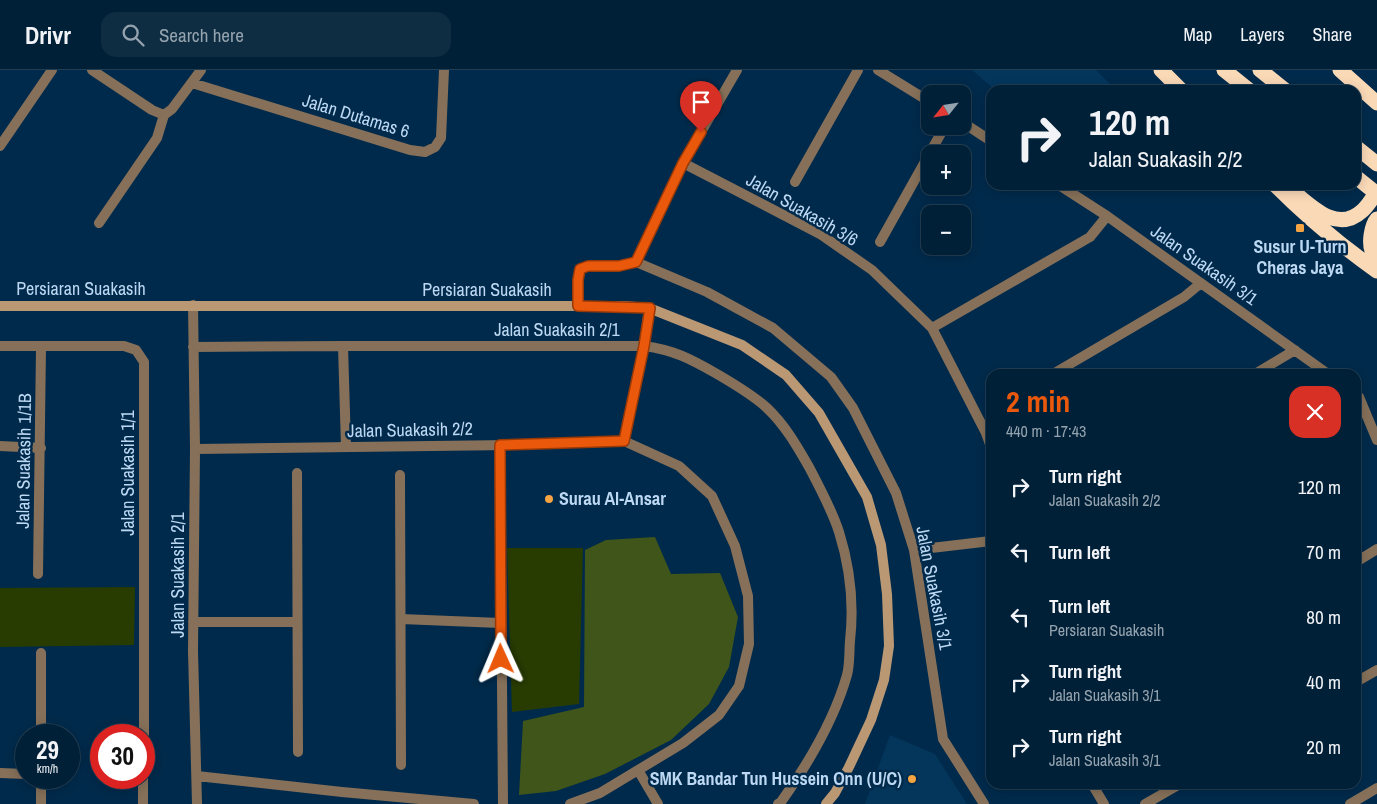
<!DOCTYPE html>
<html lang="en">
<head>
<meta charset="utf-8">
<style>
  body { margin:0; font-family:"Archivo Narrow",sans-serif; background:#0e2d43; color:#f1f3f6; height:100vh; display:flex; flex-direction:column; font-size:19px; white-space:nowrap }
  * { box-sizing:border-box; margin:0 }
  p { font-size:16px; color:#95a3ae }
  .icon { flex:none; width:28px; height:28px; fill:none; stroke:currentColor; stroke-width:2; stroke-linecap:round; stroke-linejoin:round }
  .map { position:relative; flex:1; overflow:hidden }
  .sheet { position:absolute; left:986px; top:299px; width:375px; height:420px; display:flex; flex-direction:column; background:#002038; border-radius:15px; box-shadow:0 2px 12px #0003,0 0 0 1px #223e53 }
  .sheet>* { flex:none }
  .guide { position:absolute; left:986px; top:15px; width:375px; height:105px; border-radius:15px; box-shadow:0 2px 12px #0003,0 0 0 1px #223e53; background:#002038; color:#f1f3f6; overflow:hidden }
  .needle { width:32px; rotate:240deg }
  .fabs { position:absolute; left:921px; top:15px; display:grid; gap:10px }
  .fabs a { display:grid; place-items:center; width:50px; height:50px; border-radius:10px; background:#002038; box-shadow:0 2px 12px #0003,0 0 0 1px #223e53; font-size:25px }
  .speed { position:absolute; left:15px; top:654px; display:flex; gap:10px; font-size:25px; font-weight:700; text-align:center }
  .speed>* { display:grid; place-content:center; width:65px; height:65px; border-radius:50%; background:#002038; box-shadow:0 2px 12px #0003,0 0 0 1px #223e53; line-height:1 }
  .speed small { font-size:12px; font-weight:400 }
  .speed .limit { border:8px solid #d22; background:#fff; color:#111 }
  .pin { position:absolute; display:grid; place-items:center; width:42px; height:42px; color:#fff; margin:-51px -21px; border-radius:50% 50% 50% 0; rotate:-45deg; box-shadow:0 0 5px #0007 }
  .pin .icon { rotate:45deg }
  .me { position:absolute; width:55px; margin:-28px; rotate:359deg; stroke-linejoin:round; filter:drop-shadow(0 0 4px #0008) }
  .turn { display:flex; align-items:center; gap:18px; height:105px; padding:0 20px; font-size:22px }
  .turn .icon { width:65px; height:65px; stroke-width:2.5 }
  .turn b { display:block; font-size:35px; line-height:42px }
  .round { display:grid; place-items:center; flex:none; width:52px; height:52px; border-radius:15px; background:#0e2d43 }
  .head { display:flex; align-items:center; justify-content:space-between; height:85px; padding:0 20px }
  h1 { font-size:30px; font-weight:700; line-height:38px; color:#ea580c }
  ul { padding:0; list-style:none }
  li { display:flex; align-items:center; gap:15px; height:65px; padding:0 20px }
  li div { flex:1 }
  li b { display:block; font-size:19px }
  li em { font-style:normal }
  header { display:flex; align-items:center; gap:30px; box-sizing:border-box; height:70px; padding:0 25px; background:#002038; border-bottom:1px solid #223e53 }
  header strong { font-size:24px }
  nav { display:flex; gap:28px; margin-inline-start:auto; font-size:18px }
  .search { width:350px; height:45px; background:#0e2d43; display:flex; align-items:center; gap:12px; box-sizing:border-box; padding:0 18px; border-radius:15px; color:#95a3ae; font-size:19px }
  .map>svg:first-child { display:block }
</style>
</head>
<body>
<header>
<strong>Drivr</strong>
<div class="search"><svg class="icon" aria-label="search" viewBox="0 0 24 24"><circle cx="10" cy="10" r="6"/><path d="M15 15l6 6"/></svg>Search here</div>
<nav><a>Map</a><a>Layers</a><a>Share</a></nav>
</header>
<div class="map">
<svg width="1377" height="734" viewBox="0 0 1377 734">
  <rect width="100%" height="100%" fill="#002a4b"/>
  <path fill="#04365c" d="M972 0H1096L1111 15 1113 20H995Z
    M890 665 935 684 967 734H865Z"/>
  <path fill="#283c02" d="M507 478H583L579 634 512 642Z
    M135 517 134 575 0 577V518Z"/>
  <path fill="#3f5519" d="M655 467 671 504 720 503 738 547 729 597 709 634 671 670 605 704 556 721 519 725 523 651 584 637 585 480 606 470Z"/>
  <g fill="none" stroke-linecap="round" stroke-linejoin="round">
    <path stroke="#867059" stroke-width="10" d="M92 0 152 40 164 45
      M878 0 930 32
      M192 13 410 80 425 82 435 77 441 68 444 0
      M962 52 991 71
      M0 76 52 0
      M683 93 820 164 872 200 932 258 986 363 991 377
      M795 112 858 0
      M1059 115 1107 146 1328 304
      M99 153 157 68 164 45 172 39 201 0
      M880 172 945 56
      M636 192 683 93 737 0
      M193 235 195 379 193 581 197 734
      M578 236V210L580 199 588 196H619L636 192 707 222 773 258 831 307 853 338 896 423 914 480 943 669 984 734
      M932 258 1090 167 1107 146
      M0 276H124L136 280 144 292V665
      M343 276H644C674 280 691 289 717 304 734 314 753 325 767 338 785 355 797 376 809 397 820 418 832 440 839 462 850 497 854 535 850 571 849 582 850 594 847 605 834 651 808 694 781 732L778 734
      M193 277 343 276 346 377
      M1053 304 1184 227 1201 213
      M1255 304 1295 280
      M1356 325 1359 327 1377 370
      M624 371 644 276 649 238
      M500 375 503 734
      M0 376 41 378
      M195 379 512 375 624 371 679 396 712 426 735 476 748 526 749 574 739 616 719 645 683 673 600 723 570 734
      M297 403 298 682
      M400 405 401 695
      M914 480 991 471
      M1356 492 1377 479
      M38 504 41 277
      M401 549 500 553
      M193 552H297
      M41 583V665
      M1356 612 1377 600
      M638 700 658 734
      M0 703 26 704
      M197 706 342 722 474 734
      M1092 714 1104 734
      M41 734V708
      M143 734V708
      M1145 734 1180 714
      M1350 734 1377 718"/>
    <path stroke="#bb9874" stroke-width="10" d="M0 236H624L649 238 742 275 786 305 819 343 867 427 881 475 887 524 889 576 884 610 871 650 849 697 835 723 826 734"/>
    <path stroke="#fad9b7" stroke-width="15" d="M1161 0 1181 20
      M1224 0 1249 20
      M1260 0 1285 20
      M1340 0 1377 33
      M1356 77 1377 94
      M1356 107 1377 124
      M1275 115C1307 147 1340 175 1377 201
      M1294 122C1313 138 1338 163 1362 141 1368 136 1372 128 1377 122
      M1377 149C1371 156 1369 173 1372 181 1373 184 1375 186 1377 188"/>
  </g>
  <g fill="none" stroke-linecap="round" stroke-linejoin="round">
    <g stroke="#983908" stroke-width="12">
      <path id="route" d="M501 589 500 375 624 371 644 276 650 238 578 236V210L580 199 588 196H619L636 192 683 93 701 62"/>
    </g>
    <use href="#route" stroke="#ea580c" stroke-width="9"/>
  </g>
  <g fill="#f4a443" stroke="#002a4b" stroke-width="2">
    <rect x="1295" y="153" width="10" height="10" rx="2.5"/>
    <circle cx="549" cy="429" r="5"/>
    <circle cx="912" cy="709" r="5"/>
  </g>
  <g text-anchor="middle" stroke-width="5" stroke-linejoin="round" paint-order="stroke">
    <g font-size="18" fill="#bcd8f3" stroke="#002a4b">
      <text transform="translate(356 46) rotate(17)" y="6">Jalan Dutamas 6</text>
      <text transform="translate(802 140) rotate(30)" y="6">Jalan Suakasih 3/6</text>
      <text transform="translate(1204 195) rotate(35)" y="6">Jalan Suakasih 3/1</text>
      <text x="81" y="225">Persiaran Suakasih</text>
      <text x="487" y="226">Persiaran Suakasih</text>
      <text x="557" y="266">Jalan Suakasih 2/1</text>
      <text transform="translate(410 360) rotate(-1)" y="6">Jalan Suakasih 2/2</text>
      <text transform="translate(24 391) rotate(-89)" y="6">Jalan Suakasih 1/1B</text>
      <text transform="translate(128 403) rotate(-90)" y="6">Jalan Suakasih 1/1</text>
      <text transform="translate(178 505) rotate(-90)" y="6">Jalan Suakasih 2/1</text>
      <text transform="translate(934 518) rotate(79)" y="6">Jalan Suakasih 3/1</text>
    </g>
    <g font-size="18" font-weight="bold" fill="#bcd8f3" stroke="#002a4b">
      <text x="1300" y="183">Susur U-Turn<tspan x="1300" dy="21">Cheras Jaya</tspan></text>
      <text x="559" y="435" text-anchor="start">Surau Al-Ansar</text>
      <text x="902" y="715" text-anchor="end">SMK Bandar Tun Hussein Onn (U/C)</text>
    </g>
  </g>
</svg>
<div class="fabs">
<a><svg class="needle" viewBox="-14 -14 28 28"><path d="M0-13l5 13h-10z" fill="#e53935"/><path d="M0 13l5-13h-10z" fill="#95a3ae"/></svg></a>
<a>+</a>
<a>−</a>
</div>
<div class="speed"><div>29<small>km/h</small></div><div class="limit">30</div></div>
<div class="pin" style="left:701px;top:62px;background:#d93025"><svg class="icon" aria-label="arrive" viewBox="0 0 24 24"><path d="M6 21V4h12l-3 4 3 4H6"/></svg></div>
<svg class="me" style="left:501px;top:589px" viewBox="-20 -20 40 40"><path d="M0-17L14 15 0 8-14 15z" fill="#ea580c" stroke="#fff" stroke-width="4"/></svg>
<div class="guide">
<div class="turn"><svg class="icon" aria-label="right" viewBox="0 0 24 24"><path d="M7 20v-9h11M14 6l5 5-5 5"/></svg><div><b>120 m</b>Jalan Suakasih 2/2</div></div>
</div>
<section class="sheet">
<div class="head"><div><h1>2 min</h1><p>440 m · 17:43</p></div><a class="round" style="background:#d93025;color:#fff"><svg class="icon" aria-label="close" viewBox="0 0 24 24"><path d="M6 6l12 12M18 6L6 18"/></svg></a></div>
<ul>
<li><svg class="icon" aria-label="right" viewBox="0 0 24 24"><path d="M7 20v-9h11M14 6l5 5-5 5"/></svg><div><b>Turn right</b><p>Jalan Suakasih 2/2</p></div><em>120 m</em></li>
<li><svg class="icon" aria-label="left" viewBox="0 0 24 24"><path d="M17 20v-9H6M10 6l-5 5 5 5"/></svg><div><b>Turn left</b></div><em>70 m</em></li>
<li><svg class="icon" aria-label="left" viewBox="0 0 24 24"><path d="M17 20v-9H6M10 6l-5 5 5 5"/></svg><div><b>Turn left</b><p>Persiaran Suakasih</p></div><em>80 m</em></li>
<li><svg class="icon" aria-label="right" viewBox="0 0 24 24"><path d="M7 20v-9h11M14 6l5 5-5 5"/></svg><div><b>Turn right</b><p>Jalan Suakasih 3/1</p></div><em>40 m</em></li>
<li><svg class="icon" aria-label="right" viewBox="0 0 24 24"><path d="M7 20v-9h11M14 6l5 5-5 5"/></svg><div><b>Turn right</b><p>Jalan Suakasih 3/1</p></div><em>20 m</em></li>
</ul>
</section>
</div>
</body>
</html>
